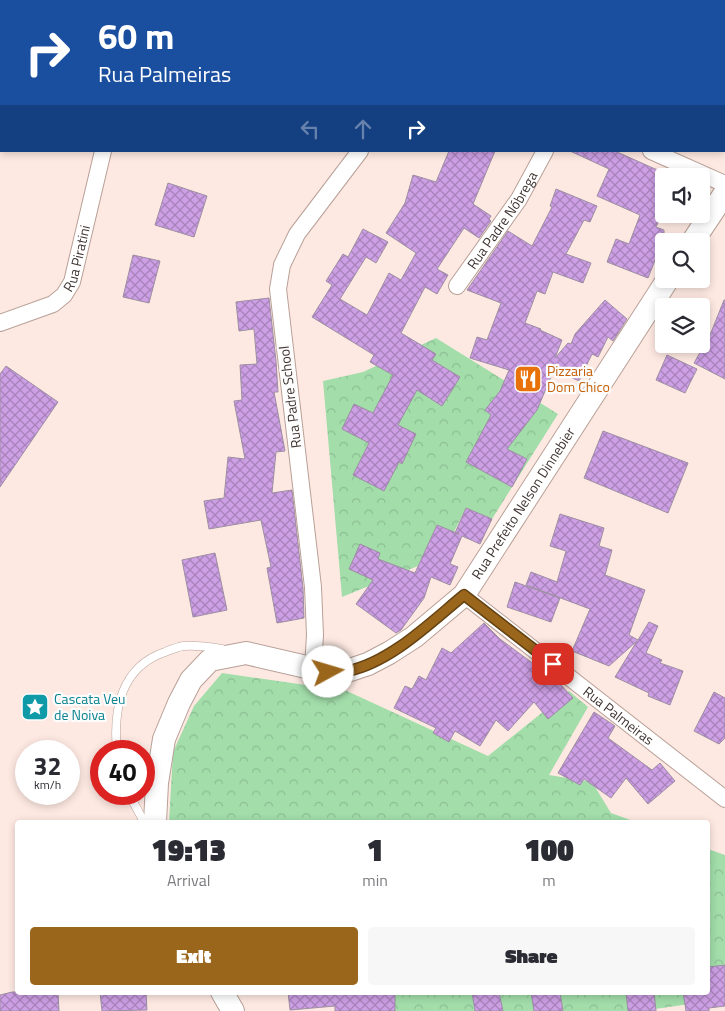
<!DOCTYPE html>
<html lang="en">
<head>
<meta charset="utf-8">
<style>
  body { margin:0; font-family:"Titillium Web",sans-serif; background:#f7f7f7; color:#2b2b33; height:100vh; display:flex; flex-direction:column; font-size:19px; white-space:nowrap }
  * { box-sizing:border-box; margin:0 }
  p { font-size:16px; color:#7c7c81 }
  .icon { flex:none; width:28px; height:28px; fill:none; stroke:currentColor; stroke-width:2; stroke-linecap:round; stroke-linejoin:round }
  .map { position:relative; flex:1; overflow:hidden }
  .side { position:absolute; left:15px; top:820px; width:695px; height:175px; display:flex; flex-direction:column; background:#fff; border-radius:5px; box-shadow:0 2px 8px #0003 }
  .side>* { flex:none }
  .top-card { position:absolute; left:0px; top:0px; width:725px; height:152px; box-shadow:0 2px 8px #0003; background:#1a4fa0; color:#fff; overflow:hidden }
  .buttons { position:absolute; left:655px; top:168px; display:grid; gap:10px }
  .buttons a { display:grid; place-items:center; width:55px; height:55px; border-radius:5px; background:#fff; box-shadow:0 2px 8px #0003; font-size:25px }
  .speed { position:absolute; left:15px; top:740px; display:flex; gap:10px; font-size:25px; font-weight:700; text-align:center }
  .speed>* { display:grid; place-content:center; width:65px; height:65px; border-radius:50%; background:#fff; box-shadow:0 2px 8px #0003; line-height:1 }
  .speed small { font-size:12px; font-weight:400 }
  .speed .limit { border:8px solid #d22; background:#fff; color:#111 }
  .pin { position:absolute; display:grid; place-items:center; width:42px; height:42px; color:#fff; margin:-21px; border-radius:10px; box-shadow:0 2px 8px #0006 }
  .me { position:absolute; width:55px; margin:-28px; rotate:84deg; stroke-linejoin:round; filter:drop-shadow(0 0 4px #0008) }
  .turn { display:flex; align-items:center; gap:18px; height:105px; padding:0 15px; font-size:22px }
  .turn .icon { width:65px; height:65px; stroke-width:2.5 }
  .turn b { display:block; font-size:35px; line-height:42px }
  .lanes { display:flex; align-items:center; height:48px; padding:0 15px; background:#0003; justify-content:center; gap:25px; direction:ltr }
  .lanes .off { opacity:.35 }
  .eta { display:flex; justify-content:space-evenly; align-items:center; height:85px; text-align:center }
  .eta b { font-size:30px; font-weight:800; line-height:35px }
  .action { display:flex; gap:10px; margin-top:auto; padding:10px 15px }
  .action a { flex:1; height:58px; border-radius:5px; background:#9a661c; color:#fff; font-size:20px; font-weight:800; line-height:58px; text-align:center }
  .action a+a { background:#f7f7f7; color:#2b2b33 }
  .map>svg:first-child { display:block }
</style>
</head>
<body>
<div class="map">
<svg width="725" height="1011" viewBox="0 0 725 1011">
  <defs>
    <pattern id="forest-crowns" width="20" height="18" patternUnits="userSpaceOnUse" patternTransform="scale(1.25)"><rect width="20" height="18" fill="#a2ddaa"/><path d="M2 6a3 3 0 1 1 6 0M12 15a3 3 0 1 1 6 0" fill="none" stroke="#8dbe93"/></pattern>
    <pattern id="building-cross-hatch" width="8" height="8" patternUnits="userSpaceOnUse" patternTransform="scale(1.25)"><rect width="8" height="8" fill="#cd9fe5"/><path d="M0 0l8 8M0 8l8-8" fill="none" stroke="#a882ba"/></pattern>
  </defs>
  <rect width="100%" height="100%" fill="#fee9e2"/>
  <path fill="url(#forest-crowns)" d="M436 338 558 414 492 519 466 508 454 532 437 525 418 566 342 597 323 381 363 372Z
    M222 673 347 691 488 756 569 691 588 707 549 775 592 782 611 813 636 822H169L173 752 194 706Z
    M708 849 725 855V999L641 1011H393L394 993 708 992Z"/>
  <path fill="url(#building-cross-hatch)" stroke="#9c8fa2" d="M449 151H495L473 204 491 216 489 219 491 221 479 238 464 228 437 269 448 275 437 294 425 287 401 333 436 354 432 360 460 377 442 406 417 390 398 425 416 434 402 464 399 462 384 491 353 475 369 443 342 429 354 404 373 413 393 375 370 362 374 355 312 317 332 285 326 281 343 254 348 257 363 229 388 242 376 263 366 257 340 299 367 315 389 273 401 280 416 253 386 233 405 203 413 175 436 182Z
    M570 151H615L664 173V210L656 227 664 230V252L659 250 648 278 607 262 616 239 629 244 640 215 597 196 609 169Z
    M168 183 207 196 194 237 155 225Z
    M556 189 597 206 590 222 584 220 566 254 591 263 583 283 553 272 545 294 537 291 525 323 541 329 540 330 562 340 555 358 568 343 571 344 575 334 605 300 627 319 613 341 608 337 598 357 592 354 579 381 551 368 548 375 551 377 537 410 507 449 527 459 512 487 466 462 491 415 485 410 500 391 509 370 470 358 477 337 487 340 501 303 467 290 508 231 532 246 552 207 550 206Z
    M133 255 160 261 149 303 123 297Z
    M269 298 276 361 278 392H274L285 451 276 452 272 493 292 490 303 588 304 618 277 623 267 568 271 567 261 520 209 529 204 501 224 498 228 457 245 459 234 401 242 400 240 365 257 364 254 329 239 331 236 302Z
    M724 300H725V379L694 363 702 349 704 350Z
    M667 355 697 369 685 393 656 380Z
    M6 366 58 402 0 487V374Z
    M603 431 688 463 668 513 584 478Z
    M466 508 492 519 480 544 462 536 450 564 458 567 450 585 431 577 424 598 401 630 396 633 356 604 373 580 349 569 360 544 380 553 378 559 415 573 437 525 459 534 455 533Z
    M560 514 604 528 599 546 612 550 605 575 645 590 629 635 638 640 649 622 658 626 646 653 662 660 660 663 683 671 670 705 648 696 649 693 615 677 637 641 609 666 572 651 590 609 526 585 531 572 557 582 566 551 550 546Z
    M215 553 227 610 193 617 182 560Z
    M515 582 560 598 551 622 507 607Z
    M484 623 500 639 558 682 573 698 548 719 534 702 508 731 496 720 480 746 455 731 449 742 433 733 436 728 394 708 405 686 412 689 419 676 426 680 442 648 451 653Z
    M714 692 725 698V738L719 744 694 731Z
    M594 712 615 726 608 738 652 770 660 763 675 781 648 804 626 778 611 798 584 779 580 785 558 773Z
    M725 965V1006L709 1008V1011H686L683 992H708V967Z
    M12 992H58L59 1011H0V995Z
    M100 992H146L147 1010 102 1011Z
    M288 992H395V1011H335V1006L290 1010Z
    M472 992H499L503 1011H475Z
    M531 992H560L563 1011H534Z
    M626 992H654L656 1011H628Z"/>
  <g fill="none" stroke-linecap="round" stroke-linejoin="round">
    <g stroke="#b8a097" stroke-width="9">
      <path id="lane" d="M117 751C113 710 121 667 165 652 170 650 177 647 183 646 196 645 210 647 222 649
        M129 794 144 822"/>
    </g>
    <g stroke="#b8a097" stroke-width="18">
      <g id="street">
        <path d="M68 0V1"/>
        <path d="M461 1 462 0"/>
        <path d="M626 1 627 0"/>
        <path d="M651 151 725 184"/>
        <path id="s1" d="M457 286 519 199 545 151"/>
        <path id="s2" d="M0 323 53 304 64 295 72 282 103 151"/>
        <path id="s3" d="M464 595 725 799"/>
        <path d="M313 668 315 635 313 587 278 289 282 265 297 234 360 151"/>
      </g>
    </g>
    <g stroke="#b8a097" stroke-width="24">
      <g id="secondary">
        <path d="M693 241 725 193"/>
        <path id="s4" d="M155 822 157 783 164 739 179 703 191 680 210 660 246 653 328 672 347 671 368 664 389 653 414 637 464 595 668 279"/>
        <path d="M222 992 233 1011"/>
      </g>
    </g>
    <use href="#lane" stroke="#fff" stroke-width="8"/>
    <use href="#street" stroke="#fff" stroke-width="16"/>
    <use href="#secondary" stroke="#fff" stroke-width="22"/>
  </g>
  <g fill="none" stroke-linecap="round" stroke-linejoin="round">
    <g stroke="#644212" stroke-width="12">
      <path id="route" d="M328 672C335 672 342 672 348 671 391 662 431 622 464 595L553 664"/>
    </g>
    <use href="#route" stroke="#9a661c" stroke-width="9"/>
  </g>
  <defs>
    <g id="restaurant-square" transform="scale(1.4375)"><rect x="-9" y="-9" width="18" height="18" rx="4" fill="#e8710a" stroke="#fcfcfc"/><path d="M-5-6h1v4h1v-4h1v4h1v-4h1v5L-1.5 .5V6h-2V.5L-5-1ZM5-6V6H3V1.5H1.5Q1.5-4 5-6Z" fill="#fff"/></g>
    <g id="sight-square" transform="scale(1.4375)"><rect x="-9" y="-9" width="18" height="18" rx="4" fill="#0f9aa8" stroke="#fcfcfc"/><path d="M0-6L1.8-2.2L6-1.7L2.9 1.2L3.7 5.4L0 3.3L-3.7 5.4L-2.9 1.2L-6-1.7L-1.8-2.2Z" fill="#fff"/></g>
  </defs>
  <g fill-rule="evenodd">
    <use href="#restaurant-square" x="528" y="379"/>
    <use href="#sight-square" x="35" y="707"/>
  </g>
  <g text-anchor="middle" stroke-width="4.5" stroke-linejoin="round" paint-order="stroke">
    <g font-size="14" fill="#3e3431" stroke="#fcfcfc">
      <text dy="5" stroke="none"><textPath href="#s1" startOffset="80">Rua Padre Nóbrega</textPath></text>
      <text dy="5" stroke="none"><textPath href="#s2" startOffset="110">Rua Piratini</textPath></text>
      <text transform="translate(290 397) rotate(-97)" y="5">Rua Padre School</text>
      <text dy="5" stroke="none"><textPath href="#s4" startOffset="566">Rua Prefeito Nelson Dinnebier</textPath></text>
      <text dy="5" stroke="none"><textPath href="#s3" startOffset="196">Rua Palmeiras</textPath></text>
    </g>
    <g font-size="14" fill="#c56008" stroke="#fcfcfc" text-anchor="start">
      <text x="547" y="376">Pizzaria<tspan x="547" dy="16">Dom Chico</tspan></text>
    </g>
    <g font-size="14" fill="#0d838f" stroke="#fcfcfc" text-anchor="start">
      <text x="54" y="704">Cascata Veu<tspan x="54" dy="16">de Noiva</tspan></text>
    </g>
  </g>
</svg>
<div class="buttons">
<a><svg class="icon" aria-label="sound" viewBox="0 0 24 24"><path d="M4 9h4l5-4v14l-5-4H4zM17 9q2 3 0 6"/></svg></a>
<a><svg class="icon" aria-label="search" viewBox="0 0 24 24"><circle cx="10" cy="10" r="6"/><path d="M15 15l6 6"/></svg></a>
<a><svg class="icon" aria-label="layers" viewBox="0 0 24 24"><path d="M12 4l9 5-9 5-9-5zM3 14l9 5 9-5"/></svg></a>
</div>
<div class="speed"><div>32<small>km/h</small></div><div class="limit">40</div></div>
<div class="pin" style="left:553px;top:664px;background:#d93025"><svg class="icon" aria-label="arrive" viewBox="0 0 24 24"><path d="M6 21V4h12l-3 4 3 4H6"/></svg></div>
<svg class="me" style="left:328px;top:672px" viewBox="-20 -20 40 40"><circle r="19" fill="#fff"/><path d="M0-13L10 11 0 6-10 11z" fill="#9a661c"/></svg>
<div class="top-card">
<div class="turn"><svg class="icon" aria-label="right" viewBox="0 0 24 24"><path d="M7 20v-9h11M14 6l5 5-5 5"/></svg><div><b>60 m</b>Rua Palmeiras</div></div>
<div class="lanes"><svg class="icon off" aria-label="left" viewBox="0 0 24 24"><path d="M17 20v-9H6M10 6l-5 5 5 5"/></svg><svg class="icon off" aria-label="ahead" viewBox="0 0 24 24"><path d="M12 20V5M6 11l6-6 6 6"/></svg><svg class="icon" aria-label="right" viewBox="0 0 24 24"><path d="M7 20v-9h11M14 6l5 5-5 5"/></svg></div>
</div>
<section class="side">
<div class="eta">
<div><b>19:13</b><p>Arrival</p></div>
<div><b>1</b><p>min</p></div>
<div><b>100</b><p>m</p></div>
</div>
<div class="action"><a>Exit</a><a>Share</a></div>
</section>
</div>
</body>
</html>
